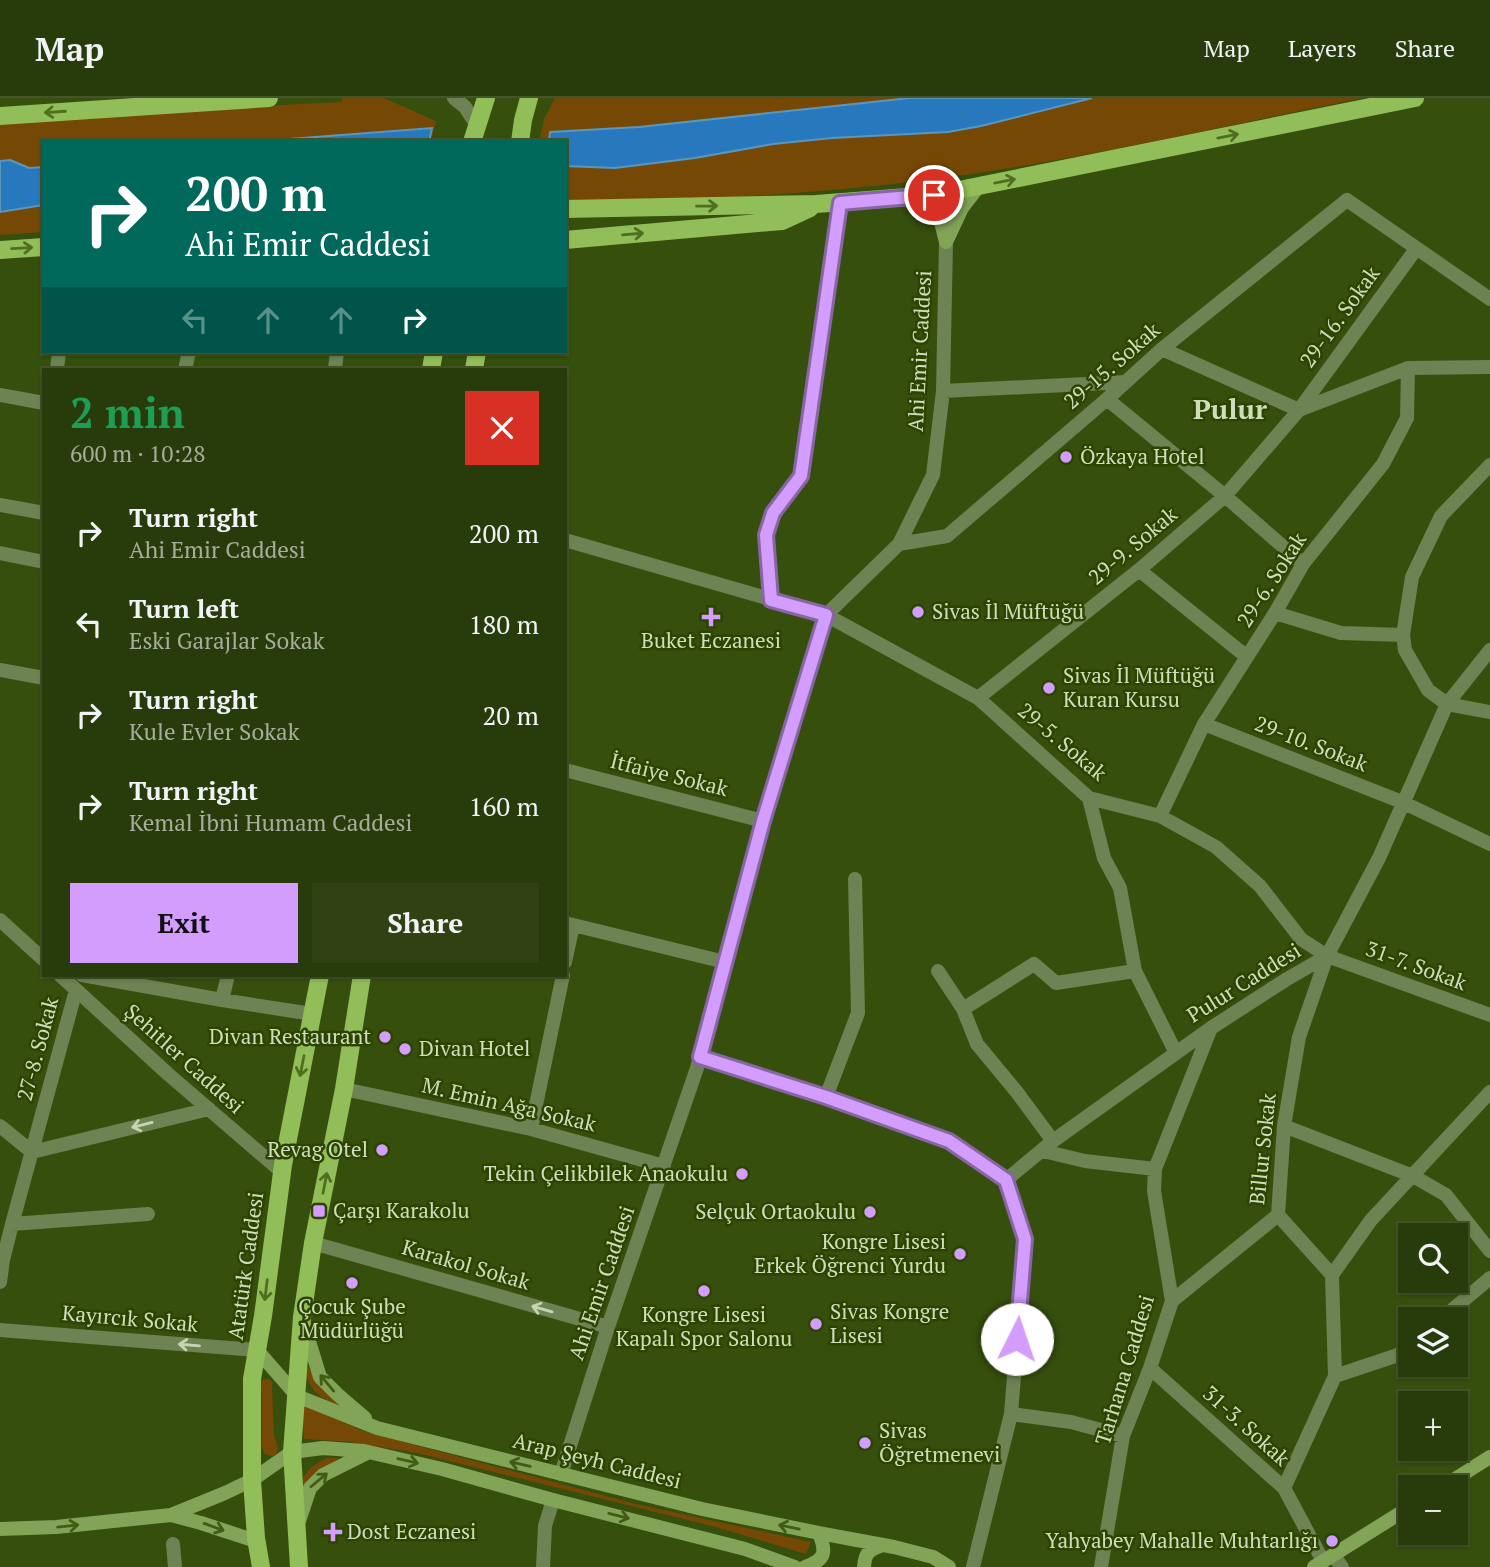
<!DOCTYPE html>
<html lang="en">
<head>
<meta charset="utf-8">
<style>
  body { margin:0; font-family:"PT Serif",serif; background:#304213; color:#f1f3f6; height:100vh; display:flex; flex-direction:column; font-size:26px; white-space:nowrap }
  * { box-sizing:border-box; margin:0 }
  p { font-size:23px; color:#a5ad9c }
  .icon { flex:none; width:38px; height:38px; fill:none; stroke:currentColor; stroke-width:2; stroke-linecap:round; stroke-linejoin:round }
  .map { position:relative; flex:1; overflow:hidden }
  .side { position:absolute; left:42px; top:270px; width:525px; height:609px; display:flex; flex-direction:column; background:#283b0a; border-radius:0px; box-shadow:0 2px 5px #0004,0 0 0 2px #44552b }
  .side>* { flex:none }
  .hud { position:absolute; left:42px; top:42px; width:525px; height:214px; border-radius:0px; box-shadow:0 2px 5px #0004,0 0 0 2px #44552b; background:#00695c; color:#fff; overflow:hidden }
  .fabs { position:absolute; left:1398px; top:1125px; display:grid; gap:14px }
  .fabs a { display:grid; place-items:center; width:70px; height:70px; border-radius:0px; background:#283b0a; box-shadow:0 2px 5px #0004,0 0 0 2px #44552b; font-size:35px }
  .pin { position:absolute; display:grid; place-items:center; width:60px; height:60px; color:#fff; margin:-30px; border:4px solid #fff; border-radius:50%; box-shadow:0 2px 7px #0007 }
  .me { position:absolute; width:77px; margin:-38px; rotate:4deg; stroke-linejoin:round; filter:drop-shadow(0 0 5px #0008) }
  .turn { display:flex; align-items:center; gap:24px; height:147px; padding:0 28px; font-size:32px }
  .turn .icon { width:91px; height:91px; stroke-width:2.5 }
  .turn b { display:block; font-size:49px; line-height:60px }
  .lanes { display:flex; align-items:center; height:66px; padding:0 28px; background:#0003; justify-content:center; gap:35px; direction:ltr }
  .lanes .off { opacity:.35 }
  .round { display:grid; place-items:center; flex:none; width:74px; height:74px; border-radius:0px; background:#304213 }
  .head { display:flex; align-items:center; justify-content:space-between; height:119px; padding:0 28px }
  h1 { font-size:42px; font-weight:800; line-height:52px; color:#1e9e55 }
  .button { display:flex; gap:14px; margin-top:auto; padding:14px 28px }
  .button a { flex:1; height:80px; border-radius:0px; background:#d29dfd; color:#111; font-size:28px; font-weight:800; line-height:80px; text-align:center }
  .button a+a { background:#304213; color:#f1f3f6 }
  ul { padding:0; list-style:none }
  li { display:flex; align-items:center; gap:21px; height:91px; padding:0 28px }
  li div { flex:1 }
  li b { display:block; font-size:26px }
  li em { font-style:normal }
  header { display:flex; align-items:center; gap:42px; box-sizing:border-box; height:98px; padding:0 35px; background:#283b0a; border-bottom:2px solid #44552b }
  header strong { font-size:33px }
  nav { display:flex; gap:38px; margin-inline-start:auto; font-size:24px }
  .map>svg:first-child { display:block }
</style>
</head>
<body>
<header>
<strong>Map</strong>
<nav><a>Map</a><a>Layers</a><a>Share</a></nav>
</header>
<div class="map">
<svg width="1490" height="1469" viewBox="0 0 1490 1469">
  <rect width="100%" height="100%" fill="#364f0d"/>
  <path fill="#754805" d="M342 0H384L436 23 431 44H44V134L0 137V27L152 13 342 4Z
    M555 0H1362C1215 30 1068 65 919 83 802 97 684 103 565 106V44H539L544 21Z
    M303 1263 321 1286 343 1309C316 1299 308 1292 303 1263Z
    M265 1281 271 1282 272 1285 274 1337 278 1350 276 1356 272 1358 265 1356 262 1350V1298L260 1282Z
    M302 1307 366 1334 636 1406 811 1444 806 1456 716 1429 417 1355 350 1344 304 1341Z
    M327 1360H339L315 1378 297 1400C302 1378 306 1370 327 1360Z"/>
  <path fill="#2878be" stroke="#5a97be" stroke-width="2" d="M910 0H1092L981 28 948 34 832 40 773 46 695 60 615 70 565 68V44H549L550 34 639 29Z
    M432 30 429 44H258L263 43Z
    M10 62 29 70 44 69V107L0 114V63Z"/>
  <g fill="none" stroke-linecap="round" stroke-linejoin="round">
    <path stroke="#6d8353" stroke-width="14" d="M454 0 465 9 476 26
      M1162 251 1299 312 1408 270 1490 269
      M57 271 59 254
      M185 271 189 254
      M335 271 337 254
      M943 293 1126 284
      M0 297 44 305
      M1107 301 1225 398 1303 466
      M1490 367 1441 418 1412 479 1403 537 1405 552 1428 592 1447 606 1490 614
      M0 407 44 415
      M565 442 826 517 978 600 1089 700 1160 718 1216 749 1260 788 1301 841 1327 858 1490 917
      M899 446 947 438 1107 301 1162 251 1347 102 1490 201
      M0 455 44 464
      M1139 472 1247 559
      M771 502 766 437 773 415 801 378 840 105
      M1275 515 1341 535 1403 537
      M0 572 44 580
      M978 600 1139 472 1225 398 1299 312 1416 151
      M1204 626 1402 704 1490 746
      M565 672 763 723
      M1089 700 1104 760 1120 790 1135 873 1176 955
      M1160 718 1204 626 1275 515 1303 466 1383 366 1407 320 1408 270
      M0 822 44 862
      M565 825 725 864
      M565 864 573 827
      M938 873 963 911 977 946 1016 993 1053 1043
      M60 877 168 976 282 1074
      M82 877 222 902 312 916
      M222 902 228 877
      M963 911 1034 866 1056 885 1135 873
      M700 959 826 999 949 1043 1006 1082 1025 1141 1011 1316 973 1469
      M344 991 531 1031 664 1068
      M826 999 858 915 855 781
      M0 1028 32 1054 209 1011
      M1284 1028 1413 1078 1446 1097 1490 1153
      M531 1031 563 877
      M1043 1053 1085 1063 1155 1071
      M1006 1082 1053 1043 1211 930 1287 881 1327 858 1379 760 1447 606 1490 552
      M1278 1117 1332 1177
      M12 1126 148 1116
      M313 1145 608 1229
      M0 1184 3 1162 12 1126 76 892
      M1172 1203 1278 1117 1284 1028 1299 939 1327 858
      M1440 1222 1490 1180
      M0 1232 257 1252
      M1150 1270 1284 1390 1323 1463
      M1335 1278 1398 1257 1410 1246
      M1011 1316 1071 1324 1123 1338
      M561 1376 608 1229 697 970 763 723 826 517 899 446 933 377 943 293 946 144
      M1284 1390 1335 1278 1332 1177 1371 1122 1490 994
      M173 1446 175 1469
      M1333 1457 1342 1469
      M543 1469 545 1428 553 1402
      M1101 1469 1123 1338 1150 1270 1172 1203 1154 1093 1155 1071 1211 930"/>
    <path stroke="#82a457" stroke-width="14" d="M934 97 946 144
      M946 144 962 110 979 88
      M304 1227 320 1279 337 1296 365 1320
      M257 1252 297 1298 377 1330 702 1411 819 1435 894 1449 933 1459 949 1469
      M1441 1390 1490 1359
      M171 1417 201 1425 256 1443
      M299 1423 310 1390 323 1377 367 1355
      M0 1431 56 1429 171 1417 225 1395 252 1382 292 1354 323 1350 364 1353 442 1371 553 1402 745 1451 795 1469
      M805 1469C825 1462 827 1455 819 1435
      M864 1469C865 1454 869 1452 883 1447
      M1314 1469 1410 1409"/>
    <path stroke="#91be58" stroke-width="18" d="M0 18 269 0
      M472 44 486 0
      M520 44 523 22 529 0
      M565 111 816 106 934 97 1415 0
      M565 142 782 123 810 110
      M0 152 44 149
      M431 271 434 254
      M474 271 477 254
      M261 1469 256 1440 252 1382V1281L263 1218 283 1067 320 877
      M299 1469 292 1354 302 1219 313 1145 344 991 362 877"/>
  </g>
  <defs><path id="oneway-shaft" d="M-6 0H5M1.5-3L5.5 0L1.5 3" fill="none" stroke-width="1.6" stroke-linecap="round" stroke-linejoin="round" transform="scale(1.75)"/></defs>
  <g stroke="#4f6f1f">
    <use href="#oneway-shaft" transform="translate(55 14) rotate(176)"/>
    <use href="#oneway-shaft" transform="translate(1228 38) rotate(-11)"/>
    <use href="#oneway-shaft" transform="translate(1005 83) rotate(-11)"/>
    <use href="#oneway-shaft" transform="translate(707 108) rotate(-1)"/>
    <use href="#oneway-shaft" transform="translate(633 136) rotate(-5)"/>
    <use href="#oneway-shaft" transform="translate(22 150) rotate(-3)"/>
    <use href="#oneway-shaft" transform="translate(302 968) rotate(101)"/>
    <use href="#oneway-shaft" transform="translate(325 1085) rotate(-79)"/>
    <use href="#oneway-shaft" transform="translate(266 1192) rotate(97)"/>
  </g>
  <g stroke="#c4d5b2">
    <use href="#oneway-shaft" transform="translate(142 1027) rotate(166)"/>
    <use href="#oneway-shaft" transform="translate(542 1211) rotate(-164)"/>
    <use href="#oneway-shaft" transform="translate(189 1247) rotate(-175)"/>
  </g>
  <g stroke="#425c16">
    <use href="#oneway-shaft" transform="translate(327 1285) rotate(-130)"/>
    <use href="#oneway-shaft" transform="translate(408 1363) rotate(13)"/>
    <use href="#oneway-shaft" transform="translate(520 1366) rotate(-167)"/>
    <use href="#oneway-shaft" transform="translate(319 1382) rotate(-40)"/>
    <use href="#oneway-shaft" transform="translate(619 1418) rotate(14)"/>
    <use href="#oneway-shaft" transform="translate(68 1428) rotate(-6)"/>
    <use href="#oneway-shaft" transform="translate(214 1429) rotate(20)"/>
    <use href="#oneway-shaft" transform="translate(789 1429) rotate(-168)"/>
  </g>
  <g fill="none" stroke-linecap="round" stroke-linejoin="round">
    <g stroke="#8866a4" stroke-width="18">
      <path id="route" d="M934 97 840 105 801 378 773 415 766 437 771 502 826 517 763 723 700 959 826 999 949 1043 1006 1082 1025 1141 1017 1241"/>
    </g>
    <use href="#route" stroke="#d29dfd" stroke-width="12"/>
  </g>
  <g fill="#d29dfd" stroke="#2c4400" stroke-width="2.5">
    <circle cx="1066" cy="359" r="7"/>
    <circle cx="918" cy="514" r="7"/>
    <path d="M707.5 508.5h7v7h7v7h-7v7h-7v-7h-7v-7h7z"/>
    <circle cx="1049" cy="590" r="7"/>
    <circle cx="385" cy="939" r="7"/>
    <circle cx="405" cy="951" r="7"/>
    <circle cx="382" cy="1052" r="7"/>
    <circle cx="742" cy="1076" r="7"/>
    <rect x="312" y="1106" width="14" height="14" rx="3.5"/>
    <circle cx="870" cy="1114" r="7"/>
    <circle cx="960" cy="1156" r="7"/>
    <circle cx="352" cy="1185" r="7"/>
    <circle cx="704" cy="1193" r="7"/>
    <circle cx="816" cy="1226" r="7"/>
    <circle cx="865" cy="1345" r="7"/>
    <path d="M329.5 1423.5h7v7h7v7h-7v7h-7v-7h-7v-7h7z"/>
    <circle cx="1332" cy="1443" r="7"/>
  </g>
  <g text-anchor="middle" stroke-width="5" stroke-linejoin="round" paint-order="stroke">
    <g font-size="21" fill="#cedebd" stroke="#2c4400">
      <text transform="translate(1340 219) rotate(-54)" y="7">29-16. Sokak</text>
      <text transform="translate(920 253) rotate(-87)" y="7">Ahi Emir Caddesi</text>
      <text transform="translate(1112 268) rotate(-41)" y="7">29-15. Sokak</text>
      <text transform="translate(1133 448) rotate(-40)" y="7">29-9. Sokak</text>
      <text transform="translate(1272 482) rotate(-57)" y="7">29-6. Sokak</text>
      <text transform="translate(1062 644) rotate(40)" y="7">29-5. Sokak</text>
      <text transform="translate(1311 646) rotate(21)" y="7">29-10. Sokak</text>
      <text transform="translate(669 677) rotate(14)" y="7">İtfaiye Sokak</text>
      <text transform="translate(1416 868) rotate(20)" y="7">31-7. Sokak</text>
      <text transform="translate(1244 885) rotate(-32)" y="7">Pulur Caddesi</text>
      <text transform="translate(38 951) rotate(-75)" y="7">27-8. Sokak</text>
      <text transform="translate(184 961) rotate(42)" y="7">Şehitler Caddesi</text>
      <text transform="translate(509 1007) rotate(13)" y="7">M. Emin Ağa Sokak</text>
      <text transform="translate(1263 1051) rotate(-84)" y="7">Billur Sokak</text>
      <text transform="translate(466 1167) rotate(16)" y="7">Karakol Sokak</text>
      <text transform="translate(246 1168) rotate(-82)" y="7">Atatürk Caddesi</text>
      <text transform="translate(602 1185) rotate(-71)" y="7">Ahi Emir Caddesi</text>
      <text transform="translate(130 1221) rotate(5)" y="7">Kayırcık Sokak</text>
      <text transform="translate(1125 1272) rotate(-73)" y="7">Tarhana Caddesi</text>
      <text transform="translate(1246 1328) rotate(42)" y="7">31-3. Sokak</text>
      <text transform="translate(597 1363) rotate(14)" y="7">Arap Şeyh Caddesi</text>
    </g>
    <g font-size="21" fill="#cedebd" stroke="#2c4400" text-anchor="start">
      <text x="1080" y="366">Özkaya Hotel</text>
      <text x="932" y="521">Sivas İl Müftüğü</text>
      <text x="711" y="550" text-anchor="middle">Buket Eczanesi</text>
      <text x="1063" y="585">Sivas İl Müftüğü<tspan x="1063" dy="24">Kuran Kursu</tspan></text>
      <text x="371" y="946" text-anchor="end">Divan Restaurant</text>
      <text x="419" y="958">Divan Hotel</text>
      <text x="368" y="1059" text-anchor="end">Revag Otel</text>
      <text x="728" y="1083" text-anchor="end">Tekin Çelikbilek Anaokulu</text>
      <text x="333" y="1120">Çarşı Karakolu</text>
      <text x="856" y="1121" text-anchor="end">Selçuk Ortaokulu</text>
      <text x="946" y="1151" text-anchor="end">Kongre Lisesi<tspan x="946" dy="24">Erkek Öğrenci Yurdu</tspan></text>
      <text x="352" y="1216" text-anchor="middle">Çocuk Şube<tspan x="352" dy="24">Müdürlüğü</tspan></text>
      <text x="830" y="1221">Sivas Kongre<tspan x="830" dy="24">Lisesi</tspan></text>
      <text x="704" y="1224" text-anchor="middle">Kongre Lisesi<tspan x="704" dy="24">Kapalı Spor Salonu</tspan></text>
      <text x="879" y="1340">Sivas<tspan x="879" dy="24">Öğretmenevi</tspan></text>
      <text x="347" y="1441">Dost Eczanesi</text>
      <text x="1318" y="1450" text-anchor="end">Yahyabey Mahalle Muhtarlığı</text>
    </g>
    <g font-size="28" font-weight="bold" fill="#cedebd" stroke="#2c4400">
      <text x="1230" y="321">Pulur</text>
    </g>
  </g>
</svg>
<div class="fabs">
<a><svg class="icon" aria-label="search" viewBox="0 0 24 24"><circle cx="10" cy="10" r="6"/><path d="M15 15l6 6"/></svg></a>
<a><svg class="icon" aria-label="layers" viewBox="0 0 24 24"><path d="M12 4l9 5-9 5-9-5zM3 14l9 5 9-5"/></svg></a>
<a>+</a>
<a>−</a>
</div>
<div class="pin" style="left:934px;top:97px;background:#d93025"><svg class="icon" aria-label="arrive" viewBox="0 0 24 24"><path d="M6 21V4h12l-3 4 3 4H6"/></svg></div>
<svg class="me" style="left:1017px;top:1241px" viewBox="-20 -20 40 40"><circle r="19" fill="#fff"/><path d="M0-13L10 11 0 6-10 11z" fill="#d29dfd"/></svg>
<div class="hud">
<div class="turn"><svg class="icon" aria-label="right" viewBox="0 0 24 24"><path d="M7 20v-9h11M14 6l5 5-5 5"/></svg><div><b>200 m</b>Ahi Emir Caddesi</div></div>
<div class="lanes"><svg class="icon off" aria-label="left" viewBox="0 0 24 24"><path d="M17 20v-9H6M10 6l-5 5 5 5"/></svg><svg class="icon off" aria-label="ahead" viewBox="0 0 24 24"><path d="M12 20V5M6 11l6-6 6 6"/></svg><svg class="icon off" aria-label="ahead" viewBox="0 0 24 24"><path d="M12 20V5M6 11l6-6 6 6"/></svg><svg class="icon" aria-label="right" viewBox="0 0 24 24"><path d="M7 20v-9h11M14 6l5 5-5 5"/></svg></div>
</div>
<section class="side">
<div class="head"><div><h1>2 min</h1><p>600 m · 10:28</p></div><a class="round" style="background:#d93025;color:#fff"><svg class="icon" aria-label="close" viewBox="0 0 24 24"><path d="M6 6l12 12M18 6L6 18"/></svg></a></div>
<ul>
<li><svg class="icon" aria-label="right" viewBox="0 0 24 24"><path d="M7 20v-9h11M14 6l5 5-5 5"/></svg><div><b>Turn right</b><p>Ahi Emir Caddesi</p></div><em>200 m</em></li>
<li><svg class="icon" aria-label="left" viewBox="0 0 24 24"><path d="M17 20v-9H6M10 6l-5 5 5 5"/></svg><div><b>Turn left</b><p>Eski Garajlar Sokak</p></div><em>180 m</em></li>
<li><svg class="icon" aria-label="right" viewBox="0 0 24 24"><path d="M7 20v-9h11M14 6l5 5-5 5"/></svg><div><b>Turn right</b><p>Kule Evler Sokak</p></div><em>20 m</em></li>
<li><svg class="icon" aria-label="right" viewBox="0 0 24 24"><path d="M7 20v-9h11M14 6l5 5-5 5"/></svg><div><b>Turn right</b><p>Kemal İbni Humam Caddesi</p></div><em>160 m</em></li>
</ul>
<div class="button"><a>Exit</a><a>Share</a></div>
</section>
</div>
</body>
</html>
